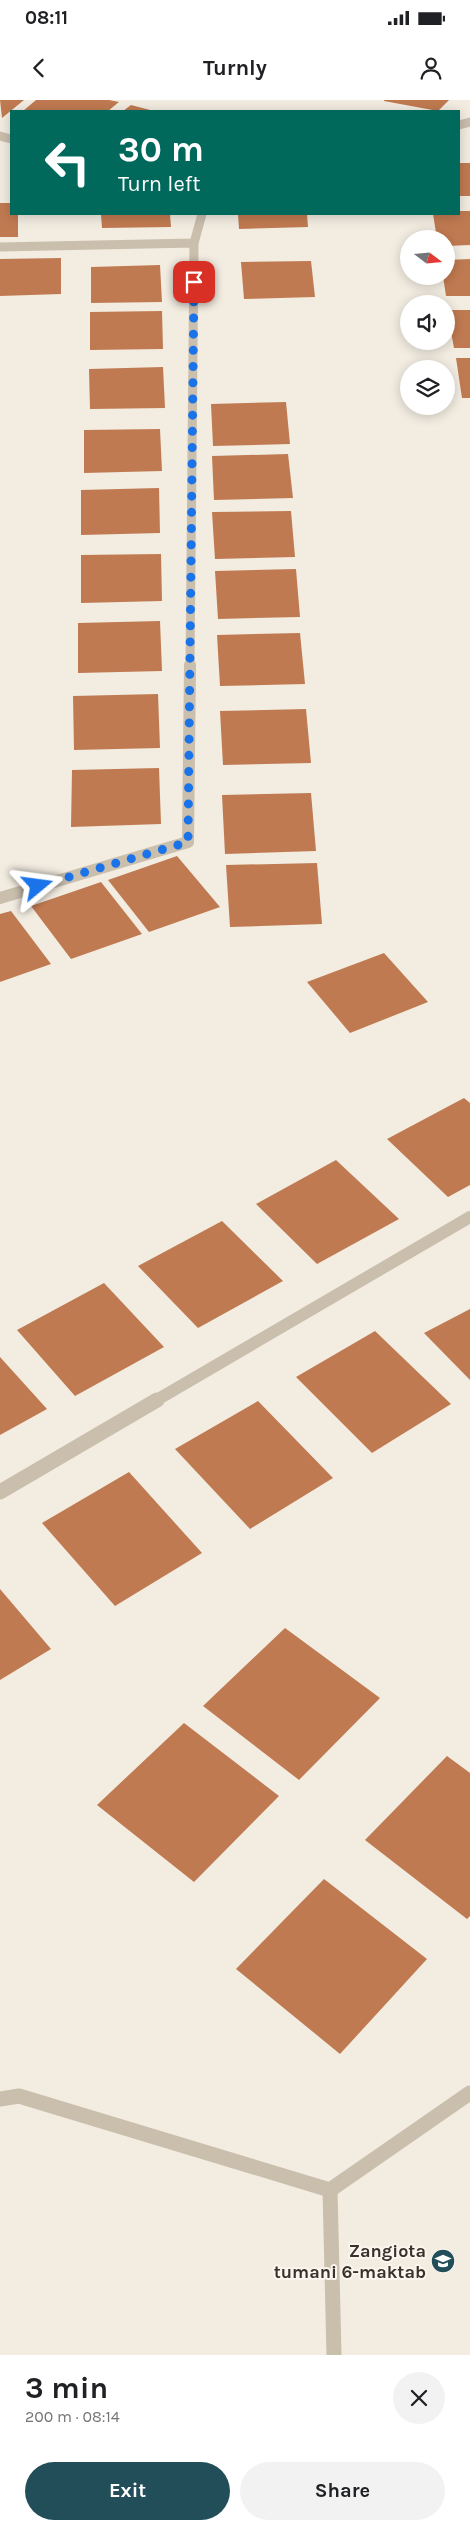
<!DOCTYPE html>
<html lang="en">
<head>
<meta charset="utf-8">
<style>
  body { margin:0; font-family:Karla,sans-serif; background:#f2f2f2; color:#202124; height:100vh; display:flex; flex-direction:column; font-size:19px; white-space:nowrap }
  * { box-sizing:border-box; margin:0 }
  p { font-size:16px; color:#757577 }
  .icon { flex:none; width:28px; height:28px; fill:none; stroke:currentColor; stroke-width:2; stroke-linecap:round; stroke-linejoin:round }
  .map { position:relative; height:2255px; overflow:hidden }
  .side { display:flex; flex-direction:column; background:#fff; flex:1 }
  .side>* { flex:none }
  .hud { position:absolute; left:10px; top:10px; width:450px; height:105px; border-radius:0px; box-shadow:0 2px 12px #0003; background:#00695c; color:#fff; overflow:hidden }
  .needle { width:32px; rotate:106deg }
  .tools { position:absolute; left:400px; top:130px; display:grid; gap:10px }
  .tools a { display:grid; place-items:center; width:55px; height:55px; border-radius:50%; background:#fff; box-shadow:0 2px 12px #0003; font-size:25px }
  .pin { position:absolute; display:grid; place-items:center; width:42px; height:42px; color:#fff; margin:-21px; border-radius:10px; box-shadow:0 2px 8px #0006 }
  .me { position:absolute; width:55px; margin:-28px; rotate:74deg; stroke-linejoin:round; filter:drop-shadow(0 0 4px #0008) }
  .turn { display:flex; align-items:center; gap:18px; height:105px; padding:0 25px; font-size:22px }
  .turn .icon { width:65px; height:65px; stroke-width:2.5 }
  .turn b { display:block; font-size:35px; line-height:42px }
  .round { display:grid; place-items:center; flex:none; width:52px; height:52px; border-radius:26px; background:#f2f2f2 }
  .overview { display:flex; align-items:center; justify-content:space-between; height:85px; padding:0 25px }
  h1 { font-size:30px; font-weight:700; line-height:38px }
  .button { display:flex; gap:10px; margin-top:auto; padding:10px 25px }
  .button a { flex:1; height:58px; border-radius:30px; background:#224e59; color:#fff; font-size:20px; font-weight:700; line-height:58px; text-align:center }
  .button a+a { background:#f2f2f2; color:#202124 }
  .status { display:flex; justify-content:space-between; align-items:center; height:35px; padding:0 25px; background:#fff; direction:ltr }
  .status svg { height:14px; fill:currentColor }
  header { display:flex; justify-content:space-between; align-items:center; height:65px; padding:0 25px; background:#fff; font-size:22px; font-weight:700 }
  .map>svg:first-child { display:block }
</style>
</head>
<body>
<div class="status"><b>08:11</b><svg viewBox="0 0 49 12"><path d="M0 12V9h3v3zM5 12V6h3v6zM10 12V3h3v9zM15 12V0h3v12zM26 1h20v11H26zM47 4h2v5h-2z"/></svg></div>
<header><svg class="icon" aria-label="back" viewBox="0 0 24 24"><path d="M15 5l-7 7 7 7"/></svg>Turnly<svg class="icon" aria-label="person" viewBox="0 0 24 24"><circle cx="12" cy="8" r="4"/><path d="M4 21q1-7 8-7t8 7"/></svg></header>
<div class="map">
<svg width="470" height="2255" viewBox="0 0 470 2255">
  <rect width="100%" height="100%" fill="#f2ece1"/>
  <path fill="#c07a51" d="M0 0H24L2 18Z
    M36 0H109L119 2 108 11H23Z
    M449 0 438 11 384 1V0Z
    M131 5 154 11H123Z
    M459 63H470V96H459Z
    M0 103H11V114H18V137H0Z
    M459 111H470V145L446 146V139H437L433 114H459Z
    M101 114H170L171 127 102 128Z
    M238 114H307L308 127 239 129Z
    M61 158V194L0 196V159Z
    M470 159V196H446L443 176H446V160Z
    M311 161 315 197 244 199 241 162Z
    M160 165 162 202 91 203V167Z
    M447 210H470V248H454Z
    M162 211 163 249 90 250V212Z
    M456 258H470V298H462Z
    M163 267 165 308 90 309 89 269Z
    M286 302 290 344 213 346 211 304Z
    M160 329 162 371 84 373V330Z
    M288 354 293 398 214 400 212 356Z
    M159 388 160 433 81 435V390Z
    M291 411 295 457 215 459 212 412Z
    M161 454 162 501 81 503V455Z
    M296 469 300 517 218 519 215 471Z
    M160 521 162 571 78 573V523Z
    M300 533 305 584 220 586 217 535Z
    M158 594 160 648 74 650 73 596Z
    M306 609 311 663 223 665 220 611Z
    M159 668 161 724 71 727 72 670Z
    M311 693 316 751 225 754 222 695Z
    M177 756 220 807 149 832 108 780Z
    M317 763 322 824 230 827 226 765Z
    M101 782 142 834 71 859 31 806Z
    M11 811 51 864 0 882V814Z
    M384 853 428 902 350 933 307 882Z
    M464 998 470 1003V1085L448 1097 387 1039Z
    M336 1060 399 1119 317 1164 256 1104Z
    M222 1121 283 1181 198 1228 138 1166Z
    M104 1183 164 1247 75 1296 17 1230Z
    M470 1209V1280L424 1233Z
    M375 1231 451 1304 372 1353 296 1277Z
    M0 1257 47 1309 0 1335Z
    M258 1301 333 1378 250 1429 175 1349Z
    M129 1372 202 1453 115 1506 42 1423Z
    M0 1489 51 1549 0 1580Z
    M285 1528 380 1598 299 1680 203 1606Z
    M184 1623 279 1696 194 1782 97 1705Z
    M447 1656 470 1673V1816L467 1819 365 1740Z
    M324 1779 427 1859 340 1954 236 1869Z"/>
  <g fill="none" stroke-linecap="round" stroke-linejoin="round">
    <path stroke="#cabead" stroke-width="9" d="M459 25 470 22
      M0 36 11 39
      M0 147 194 143
      M190 566 194 143 202 114"/>
    <path stroke="#cabead" stroke-width="12" d="M0 798 188 742 190 565
      M155 1301 470 1117"/>
    <path stroke="#cabead" stroke-width="15" d="M0 1392 157 1300
      M0 1999 19 1996 330 2090
      M330 2090 470 1993
      M330 2090 334 2255"/>
  </g>
  <g fill="none" stroke-linecap="round" stroke-linejoin="round">
    <path stroke="#1a73e8" stroke-width="9" stroke-dasharray="0 16.2" d="M38 786 188 742 194 182"/>
  </g>
  <defs>
    <g id="school-disc" transform="scale(1.25)"><circle r="9.5" fill="#224e59" stroke="#faf6ee"/><path d="M0-5L7-2L0 1L-7-2ZM-4 1L0 2.5L4 1V4Q0 6-4 4Z" fill="#fff"/></g>
  </defs>
  <g fill-rule="evenodd">
    <use href="#school-disc" x="443" y="2161"/>
  </g>
  <g text-anchor="middle" stroke-width="4" stroke-linejoin="round" paint-order="stroke">
    <g font-size="18" font-weight="bold" fill="#39312b" stroke="#faf6ee" text-anchor="end">
      <text x="426" y="2157">Zangiota<tspan x="426" dy="21">tumani 6-maktab</tspan></text>
    </g>
  </g>
</svg>
<div class="tools">
<a><svg class="needle" viewBox="-14 -14 28 28"><path d="M0-13l5 13h-10z" fill="#e53935"/><path d="M0 13l5-13h-10z" fill="#757577"/></svg></a>
<a><svg class="icon" aria-label="sound" viewBox="0 0 24 24"><path d="M4 9h4l5-4v14l-5-4H4zM17 9q2 3 0 6"/></svg></a>
<a><svg class="icon" aria-label="layers" viewBox="0 0 24 24"><path d="M12 4l9 5-9 5-9-5zM3 14l9 5 9-5"/></svg></a>
</div>
<div class="pin" style="left:194px;top:182px;background:#d93025"><svg class="icon" aria-label="arrive" viewBox="0 0 24 24"><path d="M6 21V4h12l-3 4 3 4H6"/></svg></div>
<svg class="me" style="left:38px;top:786px" viewBox="-20 -20 40 40"><path d="M0-17L14 15 0 8-14 15z" fill="#1a73e8" stroke="#fff" stroke-width="4"/></svg>
<div class="hud">
<div class="turn"><svg class="icon" aria-label="left" viewBox="0 0 24 24"><path d="M17 20v-9H6M10 6l-5 5 5 5"/></svg><div><b>30 m</b>Turn left</div></div>
</div>
</div>
<section class="side">
<div class="overview"><div><h1>3 min</h1><p>200 m · 08:14</p></div><a class="round"><svg class="icon" aria-label="close" viewBox="0 0 24 24"><path d="M6 6l12 12M18 6L6 18"/></svg></a></div>
<div class="button"><a>Exit</a><a>Share</a></div>
</section>
</body>
</html>
